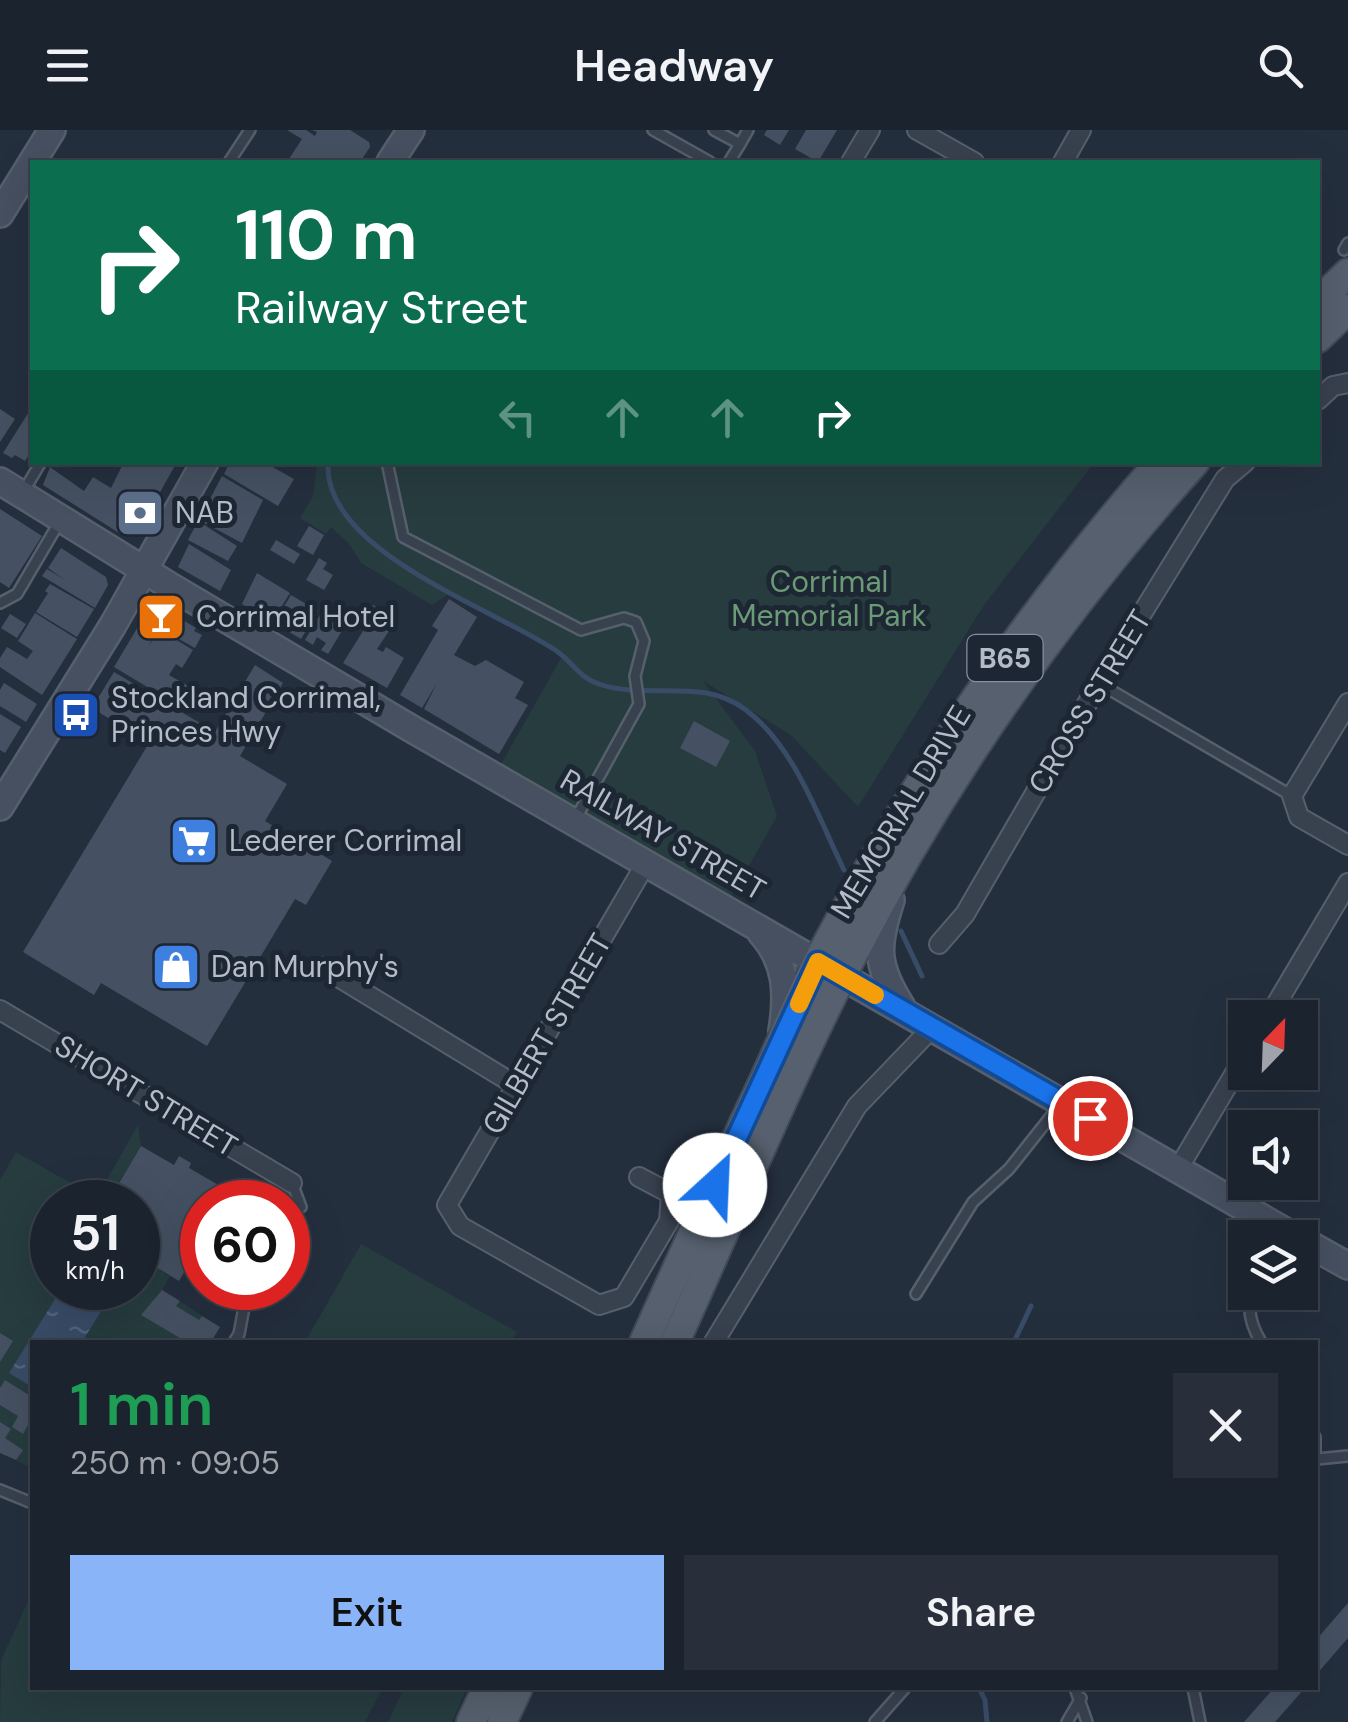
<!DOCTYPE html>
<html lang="en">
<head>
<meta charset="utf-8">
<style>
  body { margin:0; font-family:"DM Sans",sans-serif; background:#282f3a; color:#f1f3f6; height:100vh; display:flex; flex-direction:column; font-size:38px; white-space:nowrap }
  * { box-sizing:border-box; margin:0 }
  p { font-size:32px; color:#a0a4aa }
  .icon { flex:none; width:55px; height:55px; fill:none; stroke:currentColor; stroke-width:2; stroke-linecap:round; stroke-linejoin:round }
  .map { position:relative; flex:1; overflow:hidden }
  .drawer { position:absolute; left:30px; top:1210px; width:1288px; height:350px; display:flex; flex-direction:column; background:#1b232e; border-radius:0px; box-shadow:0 10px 40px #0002,0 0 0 2px #39404a }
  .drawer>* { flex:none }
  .hud { position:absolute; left:30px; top:30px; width:1290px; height:305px; border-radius:0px; box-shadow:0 10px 40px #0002,0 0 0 2px #39404a; background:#0b6e4f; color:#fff; overflow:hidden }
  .needle { width:65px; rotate:23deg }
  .buttons { position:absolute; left:1228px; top:870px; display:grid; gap:20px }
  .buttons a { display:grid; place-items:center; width:90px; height:90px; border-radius:0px; background:#1b232e; box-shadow:0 10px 40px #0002,0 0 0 2px #39404a; font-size:50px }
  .speed { position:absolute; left:30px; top:1050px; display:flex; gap:20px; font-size:50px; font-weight:700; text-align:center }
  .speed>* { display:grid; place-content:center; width:130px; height:130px; border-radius:50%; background:#1b232e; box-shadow:0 10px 40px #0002,0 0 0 2px #39404a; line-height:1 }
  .speed small { font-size:25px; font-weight:400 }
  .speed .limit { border:15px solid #d22; background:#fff; color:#111 }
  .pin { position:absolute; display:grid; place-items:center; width:85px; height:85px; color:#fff; margin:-42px; border:5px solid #fff; border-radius:50%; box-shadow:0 2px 10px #0007 }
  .me { position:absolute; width:110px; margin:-55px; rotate:25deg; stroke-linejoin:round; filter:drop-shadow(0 0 8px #0008) }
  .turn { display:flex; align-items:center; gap:35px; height:210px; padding:0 40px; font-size:45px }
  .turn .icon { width:130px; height:130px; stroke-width:2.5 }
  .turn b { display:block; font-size:70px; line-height:85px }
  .lanes { display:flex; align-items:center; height:95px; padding:0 40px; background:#0003; justify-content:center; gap:50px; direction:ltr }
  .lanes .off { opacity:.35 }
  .round { display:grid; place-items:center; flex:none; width:105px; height:105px; border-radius:0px; background:#282f3a }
  .overview { display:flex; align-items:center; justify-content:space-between; height:170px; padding:0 40px }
  h1 { font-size:60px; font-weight:600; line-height:75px; color:#1e9e55 }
  .action { display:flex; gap:20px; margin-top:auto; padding:20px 40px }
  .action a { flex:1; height:115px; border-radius:0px; background:#8ab4f8; color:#111; font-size:40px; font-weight:600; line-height:115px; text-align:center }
  .action a+a { background:#282f3a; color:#f1f3f6 }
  header { display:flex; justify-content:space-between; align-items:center; height:130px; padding:0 40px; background:#1b232e; font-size:45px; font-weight:600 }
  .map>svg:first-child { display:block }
</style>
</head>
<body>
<header><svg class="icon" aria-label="menu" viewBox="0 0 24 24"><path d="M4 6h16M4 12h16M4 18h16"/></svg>Headway<svg class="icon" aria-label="search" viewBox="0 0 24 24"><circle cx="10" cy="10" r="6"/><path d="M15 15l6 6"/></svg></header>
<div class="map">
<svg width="1348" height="1592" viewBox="0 0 1348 1592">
  <defs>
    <pattern id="water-ripples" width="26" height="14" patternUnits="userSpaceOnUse" patternTransform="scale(2.5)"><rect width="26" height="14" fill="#394c67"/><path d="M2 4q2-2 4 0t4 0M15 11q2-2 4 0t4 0" fill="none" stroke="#53647b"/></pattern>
  </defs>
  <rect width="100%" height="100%" fill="#242f3e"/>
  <path fill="#263c3f" d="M317 333H1094L984 475 858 677 791 605 703 551 755 621 777 686 732 766 501 634 564 523 450 463 432 475 361 433 350 415 331 397 326 404 300 388 313 366Z
    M138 995 141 1016 108 1072H52V1158H138V1126L170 1146 162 1160 220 1197 211 1212H32V1339L0 1321V1050L16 1022 83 1060 89 1051 102 1058Z
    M361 1114 517 1202 511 1212H305Z
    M32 1463V1558H383L365 1592H0L1 1530Z
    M404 1558H467L452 1592H388Z"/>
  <path fill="url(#water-ripples)" d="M62 1158H89L112 1172 107 1180 103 1178 82 1212H32V1257L9 1243Z"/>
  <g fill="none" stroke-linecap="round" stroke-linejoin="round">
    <path stroke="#394c67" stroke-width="5" d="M328 332C322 422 496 479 558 522 573 533 580 548 599 554 648 571 701 546 746 580 795 617 818 687 844 740
      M901 801 922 846
      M1014 1212 1031 1176
      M979 1558 985 1570 987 1592"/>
  </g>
  <path fill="#455162" d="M287 0H306L315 6 317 2 312 0H350L369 12 370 17 360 32H287L302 9Z
    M767 0H789L780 15 764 5Z
    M806 0H837L818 32 795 19Z
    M32 277V299L29 304 32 306V320L25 331 15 325 12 328 3 323Z
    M0 279 15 289 0 312Z
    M124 332H177L141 396 138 394 131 404 124 406 43 355 50 337 84 361 93 347 111 358Z
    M230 332H273L271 336 294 349 278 376 224 344Z
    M222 346 263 370 242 413 199 390Z
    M0 379 42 406 9 458 0 452Z
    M198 391 237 416 228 431 188 410Z
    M309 396 324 405 313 425 297 416Z
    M276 410 300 424 294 434 270 420Z
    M189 414 231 440 220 461 178 437Z
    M61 418 106 447 108 455 95 478 42 446 47 439 65 450 48 438Z
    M319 428 327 433 323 439 333 445 324 460 306 450Z
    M257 443 290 463 272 492 242 474Z
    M50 454 94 479 77 507 36 482 48 463 45 461Z
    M291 465 318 481 301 509 274 493Z
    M449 469 477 487 454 525 475 536 486 530 524 552 515 568 528 575 499 624 424 579 437 553 422 578 400 565 438 500 432 496Z
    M157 474 196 498 194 501 202 505 195 518 159 498 148 517 160 500 193 520 182 538 176 534 169 545 190 557 179 576 114 537 151 475Z
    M373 475 397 489 377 519 383 522 386 517 404 528 387 558 343 533 368 493 364 491Z
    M323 480 346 494 328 524 321 520 326 513 317 507 313 515 305 510Z
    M35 483 77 509 42 565 0 537V528L7 517 27 529 33 521 18 511Z
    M10 484 26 494 17 508 1 498Z
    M255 535 283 553 240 626 287 654 265 691 332 731 306 775 295 769 207 916 101 853 94 865 23 822 149 613 92 578 114 542 215 602Z
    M4 553 37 574 26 592 0 576V560Z
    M0 584 21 597 5 623 0 620Z
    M694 591 730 611 716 637 680 618Z
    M141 1016 174 1035 179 1026 191 1033 189 1038 227 1060 219 1072H202L184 1104 200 1114 179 1151 138 1126V1072H108Z
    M162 1160 180 1171 176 1176 199 1190 202 1186 220 1197 211 1212H187L141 1185Z
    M0 1203 13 1211 0 1232Z
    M5 1250 32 1267V1288L23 1304 12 1297 18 1286 0 1275V1258Z
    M0 1292 11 1299 5 1308 23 1320 16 1330 0 1323Z
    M1348 1473V1508L1315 1546V1511Z
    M1274 1558H1305L1275 1592H1244Z"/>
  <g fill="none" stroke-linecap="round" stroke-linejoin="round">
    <g stroke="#565f6c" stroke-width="14">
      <path id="lane" d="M653 0 710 32
        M714 0 740 14 748 0
        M229 32 250 0
        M729 32 740 14
        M1344 120 1348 113
        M387 332 403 407 581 500 624 488 636 492 644 511 635 546 639 574 575 690
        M22 364 41 332
        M0 473 17 464 60 391
        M1100 554 1292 666
        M292 1053 301 1077
        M1254 1162C1245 1179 1252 1197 1261 1212
        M916 1164 973 1072 1009 1039 1059 976
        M234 1212 239 1204 245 1172
        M1315 1307V1330
        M1317 1329 1348 1326
        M0 1360 32 1373
        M1075 1558 1087 1592
        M1193 1558 1200 1592
        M875 1592 905 1558
        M1067 1592 1081 1568"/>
    </g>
    <g stroke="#565f6c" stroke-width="22">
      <path id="street" d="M917 0 974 32
        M851 32 870 0
        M1063 32 1081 0
        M1318 270 1333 256 1348 253
        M1348 573 1292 666 1299 687 1348 715
        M939 814 965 784 1099 553 1225 349 1245 332
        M322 837 517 956
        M0 880 292 1053
        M1268 888 1348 753
        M1178 1039 1245 926
        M639 1047 671 1064 669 1091 624 1167 599 1175 460 1096 447 1075 646 733
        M714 1212 857 976 932 898"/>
    </g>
    <g stroke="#565f6c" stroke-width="30">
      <path id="secondary" d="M390 32 411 0
        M0 84 52 0
        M0 351 170 456 412 599 1297 1108
        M0 677 113 495 205 332
        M891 770C876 816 875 835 902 877
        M761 803C787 832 788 864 782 901
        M1300 1109 1348 1136"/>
    </g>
    <g stroke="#414a57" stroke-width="32">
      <path id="primary" d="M1318 172 1348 143
        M1318 208 1348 179
        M644 1212C683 1125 723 1037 764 950 785 904 804 857 828 812 919 641 1031 479 1160 332
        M675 1212C733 1084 787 953 851 828 943 650 1061 481 1195 332
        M471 1592 487 1558
        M502 1592 518 1558"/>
    </g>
    <use href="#lane" stroke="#38414e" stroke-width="9"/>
    <use href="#street" stroke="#38414e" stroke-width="18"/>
    <use href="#secondary" stroke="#465061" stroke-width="25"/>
    <use href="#primary" stroke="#56606e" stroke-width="28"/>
  </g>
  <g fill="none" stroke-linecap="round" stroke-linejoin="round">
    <g stroke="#114b97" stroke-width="25">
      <path id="route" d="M715 1055 818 832 1090 988"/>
    </g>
    <use href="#route" stroke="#1a73e8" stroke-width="18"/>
    <path stroke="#f59e0b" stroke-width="18" d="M799 874 818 832 875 865"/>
  </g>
  <defs>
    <g id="bank-square" transform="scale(2.5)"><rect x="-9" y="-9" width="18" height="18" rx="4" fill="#5c6f8a" stroke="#1d2633"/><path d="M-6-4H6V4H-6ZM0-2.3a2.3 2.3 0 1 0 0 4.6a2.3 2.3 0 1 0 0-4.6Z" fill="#fff"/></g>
    <g id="bar-square" transform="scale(2.5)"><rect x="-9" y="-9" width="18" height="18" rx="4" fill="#e8710a" stroke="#1d2633"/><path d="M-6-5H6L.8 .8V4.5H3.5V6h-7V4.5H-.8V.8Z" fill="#fff"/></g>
    <g id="bus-square" transform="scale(2.5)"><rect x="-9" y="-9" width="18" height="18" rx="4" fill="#1a4fb4" stroke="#1d2633"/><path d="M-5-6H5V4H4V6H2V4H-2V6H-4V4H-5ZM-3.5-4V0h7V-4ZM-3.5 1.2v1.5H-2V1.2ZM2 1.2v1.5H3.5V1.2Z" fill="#fff"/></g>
    <g id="supermarket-square" transform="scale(2.5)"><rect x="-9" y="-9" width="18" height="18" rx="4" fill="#3f7fe0" stroke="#1d2633"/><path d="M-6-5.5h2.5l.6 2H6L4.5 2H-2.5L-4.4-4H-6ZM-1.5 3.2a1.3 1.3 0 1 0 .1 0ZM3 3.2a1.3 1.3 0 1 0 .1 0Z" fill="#fff"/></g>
    <g id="shop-square" transform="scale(2.5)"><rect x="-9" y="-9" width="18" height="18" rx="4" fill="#3f7fe0" stroke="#1d2633"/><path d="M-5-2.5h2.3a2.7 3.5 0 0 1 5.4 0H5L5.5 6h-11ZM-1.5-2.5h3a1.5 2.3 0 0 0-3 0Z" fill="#fff"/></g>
  </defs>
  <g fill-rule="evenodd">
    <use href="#bank-square" x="140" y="383"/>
    <use href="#bar-square" x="161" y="487"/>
    <use href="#bus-square" x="76" y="585"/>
    <use href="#supermarket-square" x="194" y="711"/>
    <use href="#shop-square" x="176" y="837"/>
  </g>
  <g text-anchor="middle" stroke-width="10" stroke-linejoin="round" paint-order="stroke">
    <rect fill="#1d2633" stroke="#878f9c" stroke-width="2.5" x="967.5" y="505" width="75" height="46" rx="8"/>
    <g font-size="28" font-weight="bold" fill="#b4bcc9">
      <text x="1005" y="538">B65</text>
    </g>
    <g font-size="30" fill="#b4bcc9" stroke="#1d2633" text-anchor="start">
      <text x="175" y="393">NAB</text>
      <text x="196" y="497">Corrimal Hotel</text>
      <text x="111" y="578">Stockland Corrimal,<tspan x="111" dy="34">Princes Hwy</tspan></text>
      <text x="229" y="721">Lederer Corrimal</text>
      <text x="211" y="847">Dan Murphy's</text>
    </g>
    <g font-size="30" fill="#6b9a76" stroke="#1d2633">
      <text x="829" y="462">Corrimal<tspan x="829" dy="34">Memorial Park</tspan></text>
    </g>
    <g font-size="30" fill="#b4bcc9" stroke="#1d2633">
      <text transform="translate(1090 572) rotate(-59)" y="10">CROSS STREET</text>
      <text transform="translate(901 682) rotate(-59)" y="10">MEMORIAL DRIVE</text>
      <text transform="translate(663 705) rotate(30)" y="10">RAILWAY STREET</text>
      <text transform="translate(547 904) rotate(-60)" y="10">GILBERT STREET</text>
      <text transform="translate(146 966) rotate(31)" y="10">SHORT STREET</text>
    </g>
  </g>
</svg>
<div class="buttons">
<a><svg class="needle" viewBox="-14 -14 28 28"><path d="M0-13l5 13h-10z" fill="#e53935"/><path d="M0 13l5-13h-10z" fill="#a0a4aa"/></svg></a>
<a><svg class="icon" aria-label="sound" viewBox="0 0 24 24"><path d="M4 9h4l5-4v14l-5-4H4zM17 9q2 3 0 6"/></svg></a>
<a><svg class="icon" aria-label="layers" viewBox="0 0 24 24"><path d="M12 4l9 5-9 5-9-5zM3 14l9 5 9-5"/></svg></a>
</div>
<div class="speed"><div>51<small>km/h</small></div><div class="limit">60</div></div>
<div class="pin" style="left:1090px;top:988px;background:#d93025"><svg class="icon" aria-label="arrive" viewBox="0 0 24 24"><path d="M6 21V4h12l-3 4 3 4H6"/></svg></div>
<svg class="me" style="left:715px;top:1055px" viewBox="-20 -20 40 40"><circle r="19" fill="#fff"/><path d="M0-13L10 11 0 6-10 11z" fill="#1a73e8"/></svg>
<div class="hud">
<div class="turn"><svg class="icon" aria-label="right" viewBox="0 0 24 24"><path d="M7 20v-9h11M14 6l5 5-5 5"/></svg><div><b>110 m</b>Railway Street</div></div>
<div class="lanes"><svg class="icon off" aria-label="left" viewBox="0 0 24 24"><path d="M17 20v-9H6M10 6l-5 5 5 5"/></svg><svg class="icon off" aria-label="ahead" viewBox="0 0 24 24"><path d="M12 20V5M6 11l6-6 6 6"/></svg><svg class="icon off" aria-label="ahead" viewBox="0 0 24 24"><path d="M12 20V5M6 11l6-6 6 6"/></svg><svg class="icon" aria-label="right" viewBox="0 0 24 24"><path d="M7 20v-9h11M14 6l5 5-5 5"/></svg></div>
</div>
<section class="drawer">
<div class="overview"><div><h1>1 min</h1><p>250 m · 09:05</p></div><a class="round"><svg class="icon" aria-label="close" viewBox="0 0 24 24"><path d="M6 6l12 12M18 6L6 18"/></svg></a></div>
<div class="action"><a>Exit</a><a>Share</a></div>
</section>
</div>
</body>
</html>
